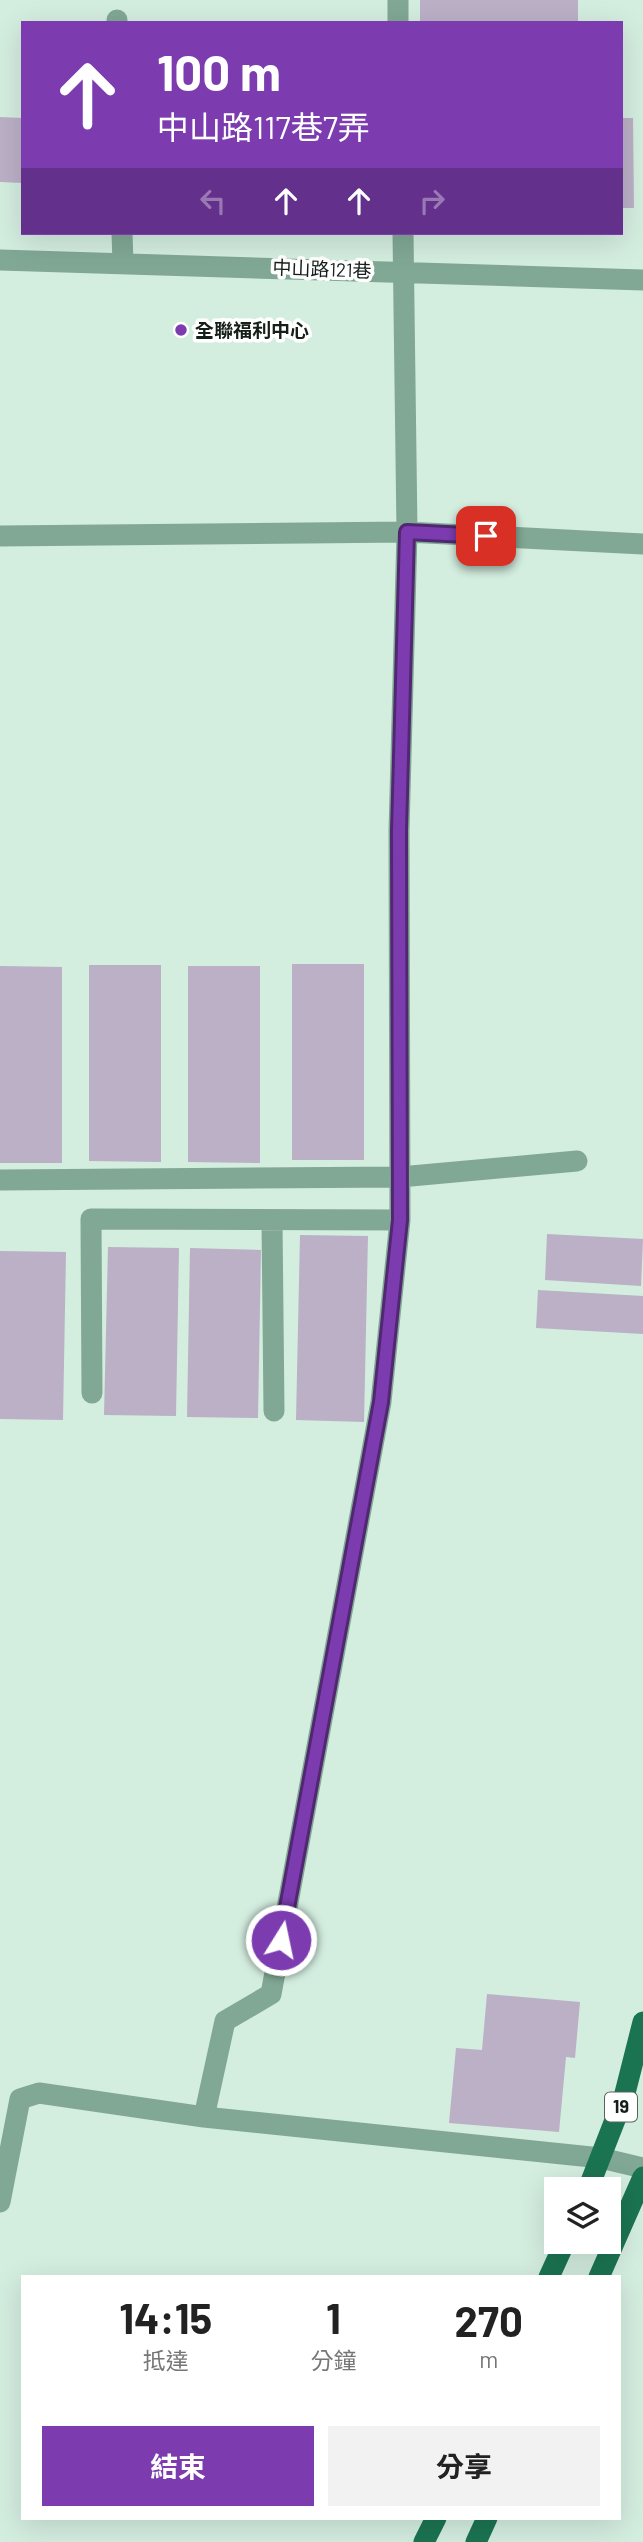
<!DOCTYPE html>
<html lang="zh-TW">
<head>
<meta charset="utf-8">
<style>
  body { margin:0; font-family:Barlow,"Noto Sans TC",sans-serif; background:#f2f2f2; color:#222; height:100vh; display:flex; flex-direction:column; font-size:26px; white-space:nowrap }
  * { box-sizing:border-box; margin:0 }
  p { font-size:23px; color:#767676 }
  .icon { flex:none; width:38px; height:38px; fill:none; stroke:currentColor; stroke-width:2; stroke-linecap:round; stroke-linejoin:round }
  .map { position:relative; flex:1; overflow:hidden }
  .sheet { position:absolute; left:21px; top:2275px; width:600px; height:245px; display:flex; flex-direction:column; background:#fff; border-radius:0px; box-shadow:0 7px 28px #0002 }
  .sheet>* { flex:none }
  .hud { position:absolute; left:21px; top:21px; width:602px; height:214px; border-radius:0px; box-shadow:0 7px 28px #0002; background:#7c3cb0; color:#fff; overflow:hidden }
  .controls { position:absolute; left:544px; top:2177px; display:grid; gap:14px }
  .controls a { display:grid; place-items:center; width:77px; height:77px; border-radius:0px; background:#fff; box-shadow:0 7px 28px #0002; font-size:35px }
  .pin { position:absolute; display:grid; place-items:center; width:60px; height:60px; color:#fff; margin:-30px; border-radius:14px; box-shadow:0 4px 10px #0006 }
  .me { position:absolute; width:77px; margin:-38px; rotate:10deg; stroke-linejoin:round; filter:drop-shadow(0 0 5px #0008) }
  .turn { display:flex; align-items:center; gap:24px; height:147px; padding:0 21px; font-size:32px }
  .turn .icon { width:91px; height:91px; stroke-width:2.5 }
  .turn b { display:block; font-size:49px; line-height:60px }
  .lanes { display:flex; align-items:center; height:66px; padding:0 21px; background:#0003; justify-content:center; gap:35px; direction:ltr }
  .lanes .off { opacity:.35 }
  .eta { display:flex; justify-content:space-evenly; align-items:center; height:119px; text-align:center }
  .eta b { font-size:42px; font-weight:700; line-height:49px }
  .cta { display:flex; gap:14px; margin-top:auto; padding:14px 21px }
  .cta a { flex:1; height:80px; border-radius:0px; background:#7c3cb0; color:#fff; font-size:28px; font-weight:700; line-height:80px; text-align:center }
  .cta a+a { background:#f2f2f2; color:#222 }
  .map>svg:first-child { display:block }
</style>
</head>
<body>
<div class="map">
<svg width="643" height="2542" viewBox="0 0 643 2542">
  <rect width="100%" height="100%" fill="#d3eddf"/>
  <path fill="#bbb0c6" d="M420 0H578V23H420Z
    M0 117 23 118V183L0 182Z
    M621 118H633L634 208H621Z
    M292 964H364V1160H292Z
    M89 965H161V1162L89 1161Z
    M0 966 62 967V1163H0Z
    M188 966H260V1163L188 1162Z
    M547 1234 643 1239 641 1286 545 1280Z
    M300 1235 368 1236 364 1422 296 1420Z
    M108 1247 179 1248 176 1416 104 1415Z
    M190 1248 261 1250 258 1418 187 1417Z
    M0 1251 66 1252 63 1420 0 1419Z
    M538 1290 643 1296V1334L536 1328Z
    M487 1994 580 2002 575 2058 566 2057 559 2132 449 2123 456 2048 482 2050Z"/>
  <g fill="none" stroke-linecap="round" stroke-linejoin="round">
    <path stroke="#81a894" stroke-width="21" d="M398 0V23
      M117 20V23
      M122 233 123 263
      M0 260 643 280
      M0 536 407 532 643 544
      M0 1180 400 1177 577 1161
      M272 1221 274 1411
      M92 1393 91 1219 400 1220
      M204 2117 225 2021 271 1994 381 1402 400 1220 399 831 407 532 403 233
      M0 2202 20 2099 39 2093 204 2117 601 2158 643 2168"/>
    <path stroke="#1b7451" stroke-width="21" d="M588 2189 624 2097 643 2022
      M549 2277 565 2242
      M599 2277 643 2177
      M424 2542 436 2518
      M476 2542 487 2518"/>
  </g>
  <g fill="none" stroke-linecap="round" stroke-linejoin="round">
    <g stroke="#512772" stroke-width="18">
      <path id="route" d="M281 1940 381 1402 400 1220 399 831 407 532 486 536"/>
    </g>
    <use href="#route" stroke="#7c3cb0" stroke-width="12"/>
  </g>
  <circle fill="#7c3cb0" stroke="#fff" stroke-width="2.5" cx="181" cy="330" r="7"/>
  <g text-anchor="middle" stroke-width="7" stroke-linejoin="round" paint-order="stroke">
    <rect fill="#fff" stroke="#5b625e" stroke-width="2" x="605" y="2092.5" width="32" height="29" rx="5"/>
    <g font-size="18" font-weight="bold" fill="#151e19">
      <text x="621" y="2113">19</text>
    </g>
    <g font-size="19" fill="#151e19" stroke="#fff">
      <text transform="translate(322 269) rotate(2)" y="7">中山路121巷</text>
    </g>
    <g font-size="19" font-weight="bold" fill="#151e19" stroke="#fff" text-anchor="start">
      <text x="195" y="337">全聯福利中心</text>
    </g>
  </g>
</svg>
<div class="controls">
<a><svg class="icon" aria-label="layers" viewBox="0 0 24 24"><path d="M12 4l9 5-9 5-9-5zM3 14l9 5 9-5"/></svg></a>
</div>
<div class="pin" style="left:486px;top:536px;background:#d93025"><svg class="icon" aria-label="arrive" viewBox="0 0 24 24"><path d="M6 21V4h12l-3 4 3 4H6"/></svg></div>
<svg class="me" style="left:281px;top:1940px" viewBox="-20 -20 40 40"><circle r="17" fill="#7c3cb0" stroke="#fff" stroke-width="3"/><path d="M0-11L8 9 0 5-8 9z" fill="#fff"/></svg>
<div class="hud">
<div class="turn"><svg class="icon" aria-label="ahead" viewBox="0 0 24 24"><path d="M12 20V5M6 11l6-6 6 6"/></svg><div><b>100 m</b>中山路117巷7弄</div></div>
<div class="lanes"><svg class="icon off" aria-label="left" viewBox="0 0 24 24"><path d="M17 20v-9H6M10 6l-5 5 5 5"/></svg><svg class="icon" aria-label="ahead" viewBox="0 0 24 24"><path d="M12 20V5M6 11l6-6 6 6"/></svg><svg class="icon" aria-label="ahead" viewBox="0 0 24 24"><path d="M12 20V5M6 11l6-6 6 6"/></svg><svg class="icon off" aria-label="right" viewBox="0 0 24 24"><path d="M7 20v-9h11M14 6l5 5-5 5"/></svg></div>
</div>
<section class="sheet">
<div class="eta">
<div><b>14:15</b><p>抵達</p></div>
<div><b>1</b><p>分鐘</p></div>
<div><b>270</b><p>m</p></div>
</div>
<div class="cta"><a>結束</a><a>分享</a></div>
</section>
</div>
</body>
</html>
